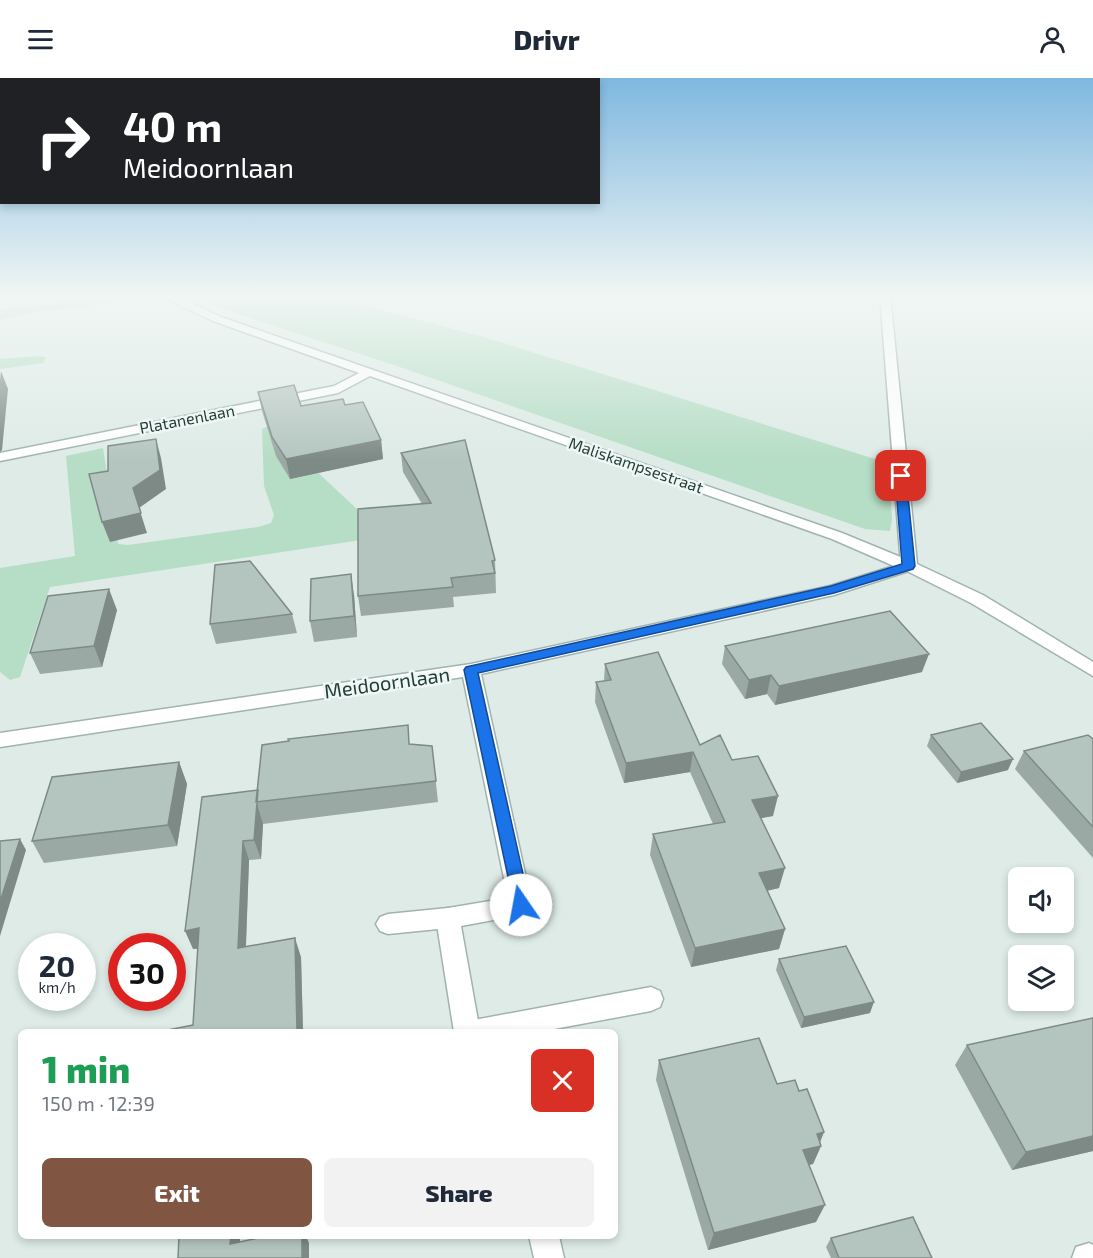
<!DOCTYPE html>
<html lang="en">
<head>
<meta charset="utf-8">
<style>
  body { margin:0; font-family:"Exo 2",sans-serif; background:#f2f2f3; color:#1f2937; height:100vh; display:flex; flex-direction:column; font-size:22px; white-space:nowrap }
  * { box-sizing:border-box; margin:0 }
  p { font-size:20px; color:#747a83 }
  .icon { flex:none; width:33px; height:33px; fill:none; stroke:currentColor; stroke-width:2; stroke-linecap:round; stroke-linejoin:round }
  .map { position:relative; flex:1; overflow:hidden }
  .panel { position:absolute; left:18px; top:951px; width:600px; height:210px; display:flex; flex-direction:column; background:#fff; border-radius:9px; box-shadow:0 3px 9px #0003 }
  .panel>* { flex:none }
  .guide { position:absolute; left:0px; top:0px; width:600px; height:126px; box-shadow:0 3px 9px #0003; background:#202124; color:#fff; overflow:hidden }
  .tools { position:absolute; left:1008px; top:789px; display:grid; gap:12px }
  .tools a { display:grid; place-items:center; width:66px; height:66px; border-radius:9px; background:#fff; box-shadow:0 3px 9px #0003; font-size:30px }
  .speed { position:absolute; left:18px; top:855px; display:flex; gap:12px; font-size:30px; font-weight:700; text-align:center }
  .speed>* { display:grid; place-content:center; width:78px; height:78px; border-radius:50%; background:#fff; box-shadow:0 3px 9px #0003; line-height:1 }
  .speed small { font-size:15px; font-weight:400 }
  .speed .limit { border:9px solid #d22; background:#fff; color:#111 }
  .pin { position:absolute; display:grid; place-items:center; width:51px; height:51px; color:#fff; margin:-26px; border-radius:12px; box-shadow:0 3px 9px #0006 }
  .me { position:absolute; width:66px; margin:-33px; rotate:348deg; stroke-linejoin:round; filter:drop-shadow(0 0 4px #0008) }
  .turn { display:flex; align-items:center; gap:21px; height:126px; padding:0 24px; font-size:27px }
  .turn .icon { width:78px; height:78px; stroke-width:2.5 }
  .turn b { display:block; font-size:42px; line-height:51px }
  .round { display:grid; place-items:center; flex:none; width:63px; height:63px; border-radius:9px; background:#f2f2f3 }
  .head { display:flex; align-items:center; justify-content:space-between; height:102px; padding:0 24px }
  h1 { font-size:36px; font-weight:800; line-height:45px; color:#1e9e55 }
  .button { display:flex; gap:12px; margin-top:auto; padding:12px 24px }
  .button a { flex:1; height:69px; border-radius:9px; background:#805642; color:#fff; font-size:24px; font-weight:800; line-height:69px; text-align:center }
  .button a+a { background:#f2f2f3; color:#1f2937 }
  header { display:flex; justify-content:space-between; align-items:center; height:78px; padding:0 24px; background:#fff; font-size:27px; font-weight:800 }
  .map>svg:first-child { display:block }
</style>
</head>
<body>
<header><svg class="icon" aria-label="menu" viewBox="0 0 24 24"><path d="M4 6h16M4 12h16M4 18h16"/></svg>Drivr<svg class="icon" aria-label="person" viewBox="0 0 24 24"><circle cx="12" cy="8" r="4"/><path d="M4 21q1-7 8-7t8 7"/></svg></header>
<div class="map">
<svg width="1093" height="1180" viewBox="0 0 1093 1180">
  <rect width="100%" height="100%" fill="#deebe7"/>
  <path fill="#b6ddc5" d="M119 217H145L151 220 29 235 0 242V232Z
    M196 217H324L484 259 888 385 892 441 890 453 865 451 397 288 229 233Z
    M40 278 46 279 44 285 0 291V281Z
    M268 348 358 432 370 429 381 459 50 509 20 599 10 602 0 594V490L75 478 66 378 103 370 118 466 128 467 258 449 271 445 274 437 264 408 262 351Z"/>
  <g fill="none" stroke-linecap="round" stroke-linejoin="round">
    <g stroke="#a1b3af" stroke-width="3">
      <path id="service" d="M448 830 456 833 460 840 456 847 448 850 388 856 380 853 376 846 380 839 388 836Z
        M651 909 660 913 663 921 660 929 651 933 538 954H461L465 945 474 942Z"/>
    </g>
    <g stroke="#a1b3af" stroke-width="3">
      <path id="minor" d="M159 217H173L221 239 842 455 915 485 917 488 915 491 834 517 481 596 532 827 529 834 521 837 461 848 480 954H454L436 840 440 833 448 830 508 820 463 599 0 669V655L471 586 830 508 894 488 832 461 370 298 338 315 0 383V375L334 308 359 295 213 243Z
        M529 1158H559L564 1180H534Z
        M1089 1165 1093 1167V1180H1072L1076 1169Z"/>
    </g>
    <g stroke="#a1b3af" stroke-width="3">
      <path id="tertiary" d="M880 217H890L917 486 983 517 1093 584V598L971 525 903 491 901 488Z"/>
    </g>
    <use href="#service" fill="#fff" fill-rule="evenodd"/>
    <use href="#minor" fill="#fff" fill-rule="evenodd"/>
    <use href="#tertiary" fill="#fff" fill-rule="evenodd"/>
  </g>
  <path fill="#9ba9a5" d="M258 314 301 328 345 327 381 362 383 381 290 401 276 378 262 333Z
    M401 375 495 482 496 515 453 519 454 529 361 538 358 518 422 426 403 394Z
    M354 517 357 559 314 564 310 543Z
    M117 532 102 589 40 596 30 575Z
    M292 536 297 555 216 566 210 546Z
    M725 568 922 594 775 627 767 616 745 621 722 586Z
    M605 586 700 667 732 682 773 738 761 740 779 810 767 813 785 851 779 871 691 889 650 777 653 756 713 746 690 694 624 705 595 624 596 604 604 603Z
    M931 657 1008 692 957 705 927 668Z
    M1093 661V780L1015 691 1024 673Z
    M411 667 432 668 438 724 263 746 261 781 249 782 246 869 301 879 303 954H162L193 947 198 871H193L258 712Z
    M179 684 187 706 177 768 44 785 32 763Z
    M779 881 870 935 801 950 776 892Z
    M967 967 1093 1073 1012 1092 955 987Z
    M659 982 799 1013 824 1054 820 1064 821 1068 813 1086 809 1087 816 1144 708 1172 656 1002Z
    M831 1160 932 1180H831L826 1169Z"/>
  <path fill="#7e8a86" d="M1 293 8 311 2 372 0 374V302Z
    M156 361 161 380 166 411 139 430 147 455 110 464 102 444Z
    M381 362 383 381 290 401 286 381Z
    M351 496 354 517 357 559 354 538Z
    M109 511 117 532 102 589 94 568Z
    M929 576 922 594 775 627 779 608Z
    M771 597 767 616 745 621 749 602Z
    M693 674 690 694 624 705 626 685Z
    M1013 681 1008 692 957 705 961 694Z
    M179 684 187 706 177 768 168 747Z
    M778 718 773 738 747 743 752 722Z
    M257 726 263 746 261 781 254 762Z
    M20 761 26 772 0 858V824Z
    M243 763 249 782 245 889 238 870Z
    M785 790 779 810 754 815 759 795Z
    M199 850 207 869 193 871 185 853Z
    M785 851 779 871 691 889 695 870Z
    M295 860 301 879 303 954H297Z
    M874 924 870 935 801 950 804 939Z
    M824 1054 818 1069 821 1068 813 1086 795 1090 803 1072 817 1056Z
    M1093 1058V1073L1012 1092 1026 1074Z
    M825 1127 816 1144 708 1172 714 1155Z
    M148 1158H160L150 1160Z
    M231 1158H240V1180L230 1166Z
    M302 1158H306L309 1165V1180H302Z"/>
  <path fill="#b4c5c0" stroke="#7e8a86" stroke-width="1.5" d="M294 307 301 328 343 321 345 327 363 324 381 362 286 381 272 359 258 314Z
    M156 361 160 392 133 410 141 435 102 444 89 396 108 393V368Z
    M465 362 495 482 492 483 495 495 451 500 453 509 358 518V431L431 425 401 375Z
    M250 483 292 536 210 546 215 487Z
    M351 496 354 538 310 543 311 501Z
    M109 511 94 568 30 575 48 518Z
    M890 533 929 576 779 608 771 597 749 602 725 568Z
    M658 574 700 667 720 657 732 682 758 678 778 718 752 722 785 790 759 795 785 851 695 870 653 756 725 744 693 674 626 685 596 604 611 602 605 586Z
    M981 645 1013 681 961 694 931 657Z
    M408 647 409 666 432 668 436 703 256 724 262 667 289 663 288 661Z
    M1088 657 1093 661V749L1024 673Z
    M179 684 168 747 32 763 52 699Z
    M258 712 254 762 243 763 238 870 295 860 297 954H162V953L193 947 199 850 185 853 202 719Z
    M20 761 0 824V763Z
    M846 868 874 924 804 939 779 881Z
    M1093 940V1058L1026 1074 967 967Z
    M759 960 777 1006 795 1002 799 1013 807 1011 824 1054 817 1056 821 1068 803 1072 825 1127 714 1155 659 982Z
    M913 1139 932 1180H839L831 1160Z
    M179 1158H231L230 1166 268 1158H302V1180H178Z"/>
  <linearGradient id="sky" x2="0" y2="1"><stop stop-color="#7fb8e0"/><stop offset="0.57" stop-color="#f0f6f4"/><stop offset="1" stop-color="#f0f6f4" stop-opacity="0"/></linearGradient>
  <rect width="1093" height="382" fill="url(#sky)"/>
  <path fill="#1a73e8" stroke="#114b97" stroke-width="1.5" d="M901 395 906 398 915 488 913 491 834 515 478 595 530 827 527 832 521 834 515 832 464 592 466 589 831 508 902 486 895 398Z"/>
  <g text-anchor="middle" stroke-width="5" stroke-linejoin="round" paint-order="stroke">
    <g font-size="16" fill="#1f3b37" stroke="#eff7f4">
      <text transform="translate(187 341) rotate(-11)" y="6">Platanenlaan</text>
      <text transform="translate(636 387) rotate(19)" y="6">Maliskampsestraat</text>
    </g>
    <g font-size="20" fill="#1f3b37" stroke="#eff7f4">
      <text transform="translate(387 605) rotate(-8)" y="7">Meidoornlaan</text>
    </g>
  </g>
</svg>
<div class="tools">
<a><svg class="icon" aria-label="sound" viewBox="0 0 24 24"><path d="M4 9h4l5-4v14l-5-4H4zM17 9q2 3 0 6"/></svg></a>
<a><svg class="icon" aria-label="layers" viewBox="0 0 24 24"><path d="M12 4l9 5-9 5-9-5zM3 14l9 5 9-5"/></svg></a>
</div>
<div class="speed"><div>20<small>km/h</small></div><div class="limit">30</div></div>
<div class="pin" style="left:901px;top:398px;background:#d93025"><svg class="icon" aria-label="arrive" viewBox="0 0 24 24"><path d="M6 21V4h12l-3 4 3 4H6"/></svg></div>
<svg class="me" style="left:521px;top:827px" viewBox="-20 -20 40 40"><circle r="19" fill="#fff"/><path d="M0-13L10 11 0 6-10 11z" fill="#1a73e8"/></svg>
<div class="guide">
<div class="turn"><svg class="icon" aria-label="right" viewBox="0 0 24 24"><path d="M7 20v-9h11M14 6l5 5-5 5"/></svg><div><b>40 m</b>Meidoornlaan</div></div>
</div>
<section class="panel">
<div class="head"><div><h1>1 min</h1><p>150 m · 12:39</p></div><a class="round" style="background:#d93025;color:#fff"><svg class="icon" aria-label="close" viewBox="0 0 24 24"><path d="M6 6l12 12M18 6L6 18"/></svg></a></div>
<div class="button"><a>Exit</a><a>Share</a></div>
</section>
</div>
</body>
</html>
